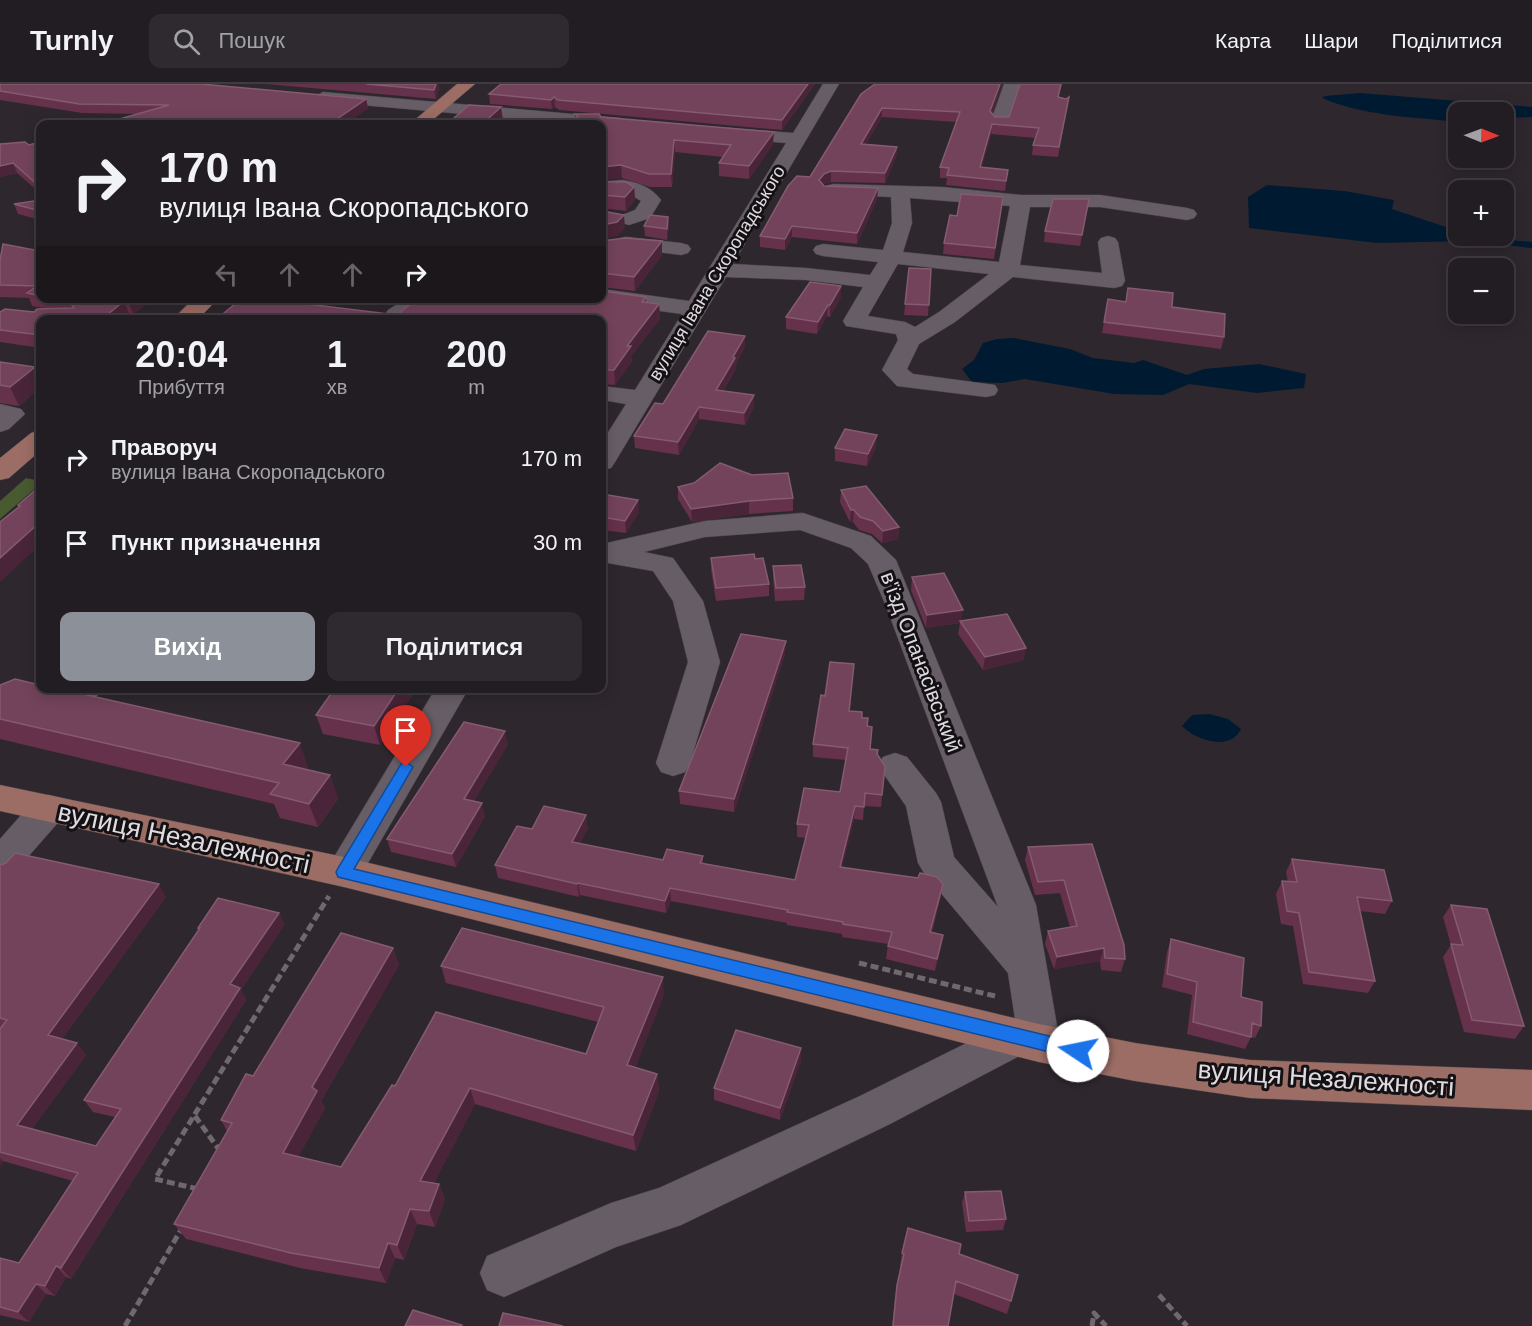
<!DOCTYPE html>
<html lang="uk">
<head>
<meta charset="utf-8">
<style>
  body { margin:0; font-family:Helvetica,sans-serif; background:#2e2a2f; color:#f1f3f6; height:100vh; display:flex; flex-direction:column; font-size:22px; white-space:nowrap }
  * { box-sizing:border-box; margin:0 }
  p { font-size:20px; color:#a2a2a5 }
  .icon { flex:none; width:33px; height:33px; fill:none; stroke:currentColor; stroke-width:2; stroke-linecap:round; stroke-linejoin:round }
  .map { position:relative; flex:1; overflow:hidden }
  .sheet { position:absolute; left:36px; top:231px; width:570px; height:378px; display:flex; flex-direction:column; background:#221d22; border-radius:12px; box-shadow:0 3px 15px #0003,0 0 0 2px #3f3b40 }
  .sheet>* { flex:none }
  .guide { position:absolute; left:36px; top:36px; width:570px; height:183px; border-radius:12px; box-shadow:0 3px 15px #0003,0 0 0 2px #3f3b40; background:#221d22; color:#f1f3f6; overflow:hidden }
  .needle { width:39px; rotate:91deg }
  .tools { position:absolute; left:1448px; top:18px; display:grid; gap:12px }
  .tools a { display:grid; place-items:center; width:66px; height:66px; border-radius:12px; background:#221d22; box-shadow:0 3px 15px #0003,0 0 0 2px #3f3b40; font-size:30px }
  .pin { position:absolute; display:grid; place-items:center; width:51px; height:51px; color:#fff; margin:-62px -26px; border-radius:50% 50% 50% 0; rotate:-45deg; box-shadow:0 0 6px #0007 }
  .pin .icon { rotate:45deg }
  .me { position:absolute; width:66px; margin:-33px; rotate:281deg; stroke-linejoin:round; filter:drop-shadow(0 0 4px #0008) }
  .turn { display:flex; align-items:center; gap:21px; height:126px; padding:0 24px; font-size:27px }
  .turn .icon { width:78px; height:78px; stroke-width:2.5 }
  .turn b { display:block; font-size:42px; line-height:51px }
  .lanes { display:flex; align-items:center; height:57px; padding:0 24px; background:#0003; justify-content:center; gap:30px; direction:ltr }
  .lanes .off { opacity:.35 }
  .eta { display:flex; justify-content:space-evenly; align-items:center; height:102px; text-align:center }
  .eta b { font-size:36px; font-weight:800; line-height:42px }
  .action { display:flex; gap:12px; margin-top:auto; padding:12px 24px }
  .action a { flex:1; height:69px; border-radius:12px; background:#8c9099; color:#fff; font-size:24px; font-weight:800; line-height:69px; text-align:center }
  .action a+a { background:#2e2a2f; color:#f1f3f6 }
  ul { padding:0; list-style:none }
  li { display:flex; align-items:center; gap:18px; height:84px; padding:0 24px }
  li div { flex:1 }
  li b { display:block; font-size:22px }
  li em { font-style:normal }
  header { display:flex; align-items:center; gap:36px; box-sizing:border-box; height:84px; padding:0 30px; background:#221d22; border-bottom:2px solid #3f3b40 }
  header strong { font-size:28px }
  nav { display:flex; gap:33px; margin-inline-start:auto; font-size:21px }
  .search { width:420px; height:54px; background:#2e2a2f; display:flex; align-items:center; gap:15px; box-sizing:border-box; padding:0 21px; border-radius:12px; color:#a2a2a5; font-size:22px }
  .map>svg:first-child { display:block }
</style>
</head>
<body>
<header>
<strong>Turnly</strong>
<div class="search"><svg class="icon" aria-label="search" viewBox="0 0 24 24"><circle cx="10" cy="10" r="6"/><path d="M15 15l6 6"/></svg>Пошук</div>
<nav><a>Карта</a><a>Шари</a><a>Поділитися</a></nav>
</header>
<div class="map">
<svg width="1532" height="1242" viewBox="0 0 1532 1242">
  <rect width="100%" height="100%" fill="#2e272e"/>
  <path fill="#485a2f" d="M26 394 40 397V400L0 435V417Z"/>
  <path fill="#001b31" d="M1360 9 1532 23V33L1503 34V28H1458V37H1449C1407 33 1362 31 1322 14L1325 12Z
    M1267 101 1344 107 1394 116 1392 125 1458 147V152L1532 158V164L1468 157 1377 159 1249 144 1248 113Z
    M1014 254 1070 265 1093 274 1134 279 1143 276 1187 291 1204 285 1259 280 1306 290 1304 304 1257 309 1189 300 1163 311 1114 310 1025 295 1002 299 972 298 962 285 974 276 983 259 997 255Z
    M1209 630 1228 635 1241 645C1230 668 1195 656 1182 642L1192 631Z"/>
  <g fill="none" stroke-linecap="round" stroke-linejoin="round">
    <g stroke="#4b454b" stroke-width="1">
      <path id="minor" d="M823 0H839L733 180 806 184 870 191 878 178 823 172 816 170 813 166 816 162 823 160 883 166 892 139 891 113 826 110 823 106 826 102 833 100 942 103 1021 111H1100L1187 124 1194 126 1197 130 1194 134 1187 136 1100 123H1030L1020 181 1102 189 1098 158 1101 154 1108 152 1115 154 1118 158 1125 197 1122 202 1114 204 1013 193 955 238 919 260 907 285 913 290 995 301 998 306 995 311 986 313 897 302 882 286 898 256 896 250 846 242 843 237 863 203 806 196 726 193 615 378 611 384 602 386V358L626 320 602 316V302L635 306 682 230 602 219 593 214H602V205L689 217 786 59 729 54 723 53 720 49 723 45 729 44 793 49ZM910 114 1010 122 999 178 903 168 912 139ZM898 180 989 190 939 228 915 243 905 238 868 232Z
        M1004 0H1020L1009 37 1006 41H994L991 37Z
        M323 8 618 34 624 35 627 39 624 43H602V40H576L317 17 315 13Z
        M622 96C638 98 651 103 661 116L650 134 629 141 622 139 619 135 622 131 635 126 641 117 628 109 602 110V98Z
        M626 153 681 159 688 161 691 165 688 169 681 171 619 163 616 159 619 155Z
        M407 214H435L404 236H381L388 226Z
        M0 320 21 325 25 330 9 345 0 348Z
        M803 429 871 452 896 476 1036 821 1060 959 1054 972 1039 978 1023 970 890 1040 681 1141 616 1163 504 1213 487 1206 480 1189 487 1172 611 1119 659 1104 860 1012 1015 935 1008 889 924 789 918 779 906 722 878 682 883 673 895 669 907 673 936 709 941 718 954 773 998 823 886 522 868 480 851 464 800 446 705 453 644 468 673 474 703 517 720 578 690 679 685 688 673 692 661 688 656 679 688 578 673 517 653 487 602 478V460L705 437Z
        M68 604H101L97 612 85 615 72 612Z
        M436 604H469L357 798 344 803 331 798 325 788 331 778Z
        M49 711 62 714 67 724 62 734 13 790 0 795V755L36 714Z"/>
    </g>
    <g stroke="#4b454b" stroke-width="1">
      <path id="major" d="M457 0H475L428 40H410Z
        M194 214H219L197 236H172Z
        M40 346V367L9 394 0 396V374L31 349Z
        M0 701 344 773 1039 940 1135 959 1250 976 1532 986V1026L1250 1014 1135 997 1039 978 344 803 0 727Z"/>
    </g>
    <path stroke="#6f696f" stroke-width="5" stroke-dasharray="8 4" stroke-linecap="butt" d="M859 879 999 913
      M195 1032 220 1067
      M198 1105 155 1095 329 812
      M1159 1211 1187 1242
      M125 1242 182 1144
      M1092 1242 1094 1229 1106 1242"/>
    <use href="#minor" fill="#665d66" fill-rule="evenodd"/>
    <use href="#major" fill="#9c6d64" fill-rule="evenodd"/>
  </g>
  <path fill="#66314b" d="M0 0 366 15 368 24 347 39 139 30 82 29 0 16Z
    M266 0H438L439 5 436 15Z
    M501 0H815L782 46 559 26 555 23 552 25 490 20 489 10Z
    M875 0H1002L992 29 995 33H1009L1020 0H1062L1058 14 1066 15 1069 13 1058 73 1032 71 1033 61 1036 54 991 50 981 84 1008 86 1005 107 946 101 947 94H940V83L957 38 882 33 866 60 897 63 896 73 885 99 831 98 823 100 824 102 878 104 877 115 857 160 792 153 785 166 760 163V152L810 93Z
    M575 30 601 33 773 60 749 95 719 92V79L723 73 675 68 672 103H650L622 94 575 35Z
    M40 58V109L17 89 0 93 29 61Z
    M602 98 634 103 635 116 626 127 602 124Z
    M1003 113 994 175 943 170 944 159 957 132Z
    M1089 115 1080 162 1044 158 1045 147Z
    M40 116V136L18 130 14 120Z
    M668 133 669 144 667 156 645 152 644 142Z
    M602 157H662V171L635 207 602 203Z
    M40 167V214H155L133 230 129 229 121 236H40V264L0 258V228H34L49 225 32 222 29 214 0 213V176Z
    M909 184 931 185 928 232 904 231Z
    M1128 204 1172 223 1224 253 1221 265 1102 249 1108 215 1125 218Z
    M646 213V218L659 220 660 235 631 272 632 277 615 301 602 300V236L225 233 224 229 242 214H334L325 222 397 231Z
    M841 213 830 233 827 232 817 250 786 245V233Z
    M745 263 736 280V285L723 307 754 311V323L745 341 699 335 679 371 635 364 634 352 663 320Z
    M0 278 35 283 40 295V304L19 322 0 319Z
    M876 363 867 382 835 377V364Z
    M678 403 793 414V427L749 430 692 438 678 415Z
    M841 406 899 443 898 455 882 459 872 450 859 446 853 438H850L840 418Z
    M602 410 639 428 626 449 602 446Z
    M711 474 769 500V512L716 517 711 486Z
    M773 482 805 503 804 516 775 517 773 495Z
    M912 493 961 537 1026 564 1023 576 983 586 958 550 960 539 926 544 911 506Z
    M785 570 734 728 680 720 679 707Z
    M854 580 850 627 862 634 867 642 870 665 878 666V671L885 682 881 723 864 722 863 736 854 735 842 783 941 812 932 848 941 863 935 887 886 875 888 860 842 853V850L787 841V839L671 817 666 829 580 811 579 813 498 794 495 781 532 745 588 744 580 759 663 776 703 772V779L795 796 806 754 797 753V740L840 708 846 676 813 673V660L825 612Z
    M0 601 308 683 306 685 330 691 338 715 318 743 280 734 274 720 0 655Z
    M502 604H540L537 610Z
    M413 610 380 661 323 650 316 631Z
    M508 660 474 717 485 732 456 783 391 768 387 755Z
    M1092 760 1125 875 1121 888 1101 886 1100 877 1054 885 1045 860 1048 847 1070 843 1060 809 1035 811 1025 776 1028 763Z
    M1292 775 1392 817 1385 830 1360 827 1375 897 1368 909 1303 900 1293 842 1281 840 1276 810 1282 797 1288 798 1286 788Z
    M0 781 166 813 62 955 86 971 32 1045 96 1062 115 1033 93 1028 84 1016 199 846 198 844 279 829 284 841 241 906 246 916 71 1195 66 1193 55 1212 46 1210 29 1238 0 1231V1174L19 1179 73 1097 3 1077 0 1082Z
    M1451 821 1524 942 1515 955 1464 948 1443 873 1451 861 1443 833Z
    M1171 855 1241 913 1261 942 1255 954 1251 953 1245 965 1187 950 1192 911 1162 903 1167 868Z
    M393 864 399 881 321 1017 325 1024 298 1073 341 1083 395 1002 586 970 598 938 446 899 441 882 664 910 635 984 657 990 659 1007 636 1067 475 1020 434 1099 439 1100 445 1115 435 1143 417 1140 404 1176 395 1174 386 1199 300 1184 186 1155 174 1140 227 1047 221 1036 253 992Z
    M801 976 780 1036 714 1016V1004Z
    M965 1108 1006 1135 1003 1146 966 1148 962 1119Z
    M902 1169 959 1170 1011 1217 1007 1230 954 1210 948 1242H892L895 1214 901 1183 900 1182Z"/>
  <path fill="#4a2539" d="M436 0H438L439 5 436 15 434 6Z
    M808 0H815L782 46V36Z
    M1000 0H1002L989 36 990 27Z
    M554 13 555 23 552 25 551 16Z
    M366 15 368 24 347 39V40H338L337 35Z
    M501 23 503 36 498 40H482Z
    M882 24V33L860 70 861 60Z
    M992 40 991 50 979 94 980 83Z
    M774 48 773 60 749 95V82Z
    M674 56 675 68 672 103 671 90Z
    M897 63 896 73 885 99V89Z
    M13 79 17 89 0 93V82Z
    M621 81 622 94 602 96V83Z
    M831 87V98L823 100 819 106V96L824 90Z
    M634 103 635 116 626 127 625 113Z
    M878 104 877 115 857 160V149Z
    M624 131 625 144 618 152 602 155V141Z
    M668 133 669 144 667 156V145Z
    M792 142V153L785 166V155Z
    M662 157V171L635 207 634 193Z
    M841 202V213L830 233V221Z
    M132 214H155L133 230 128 217Z
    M314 214H334L310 235 307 220Z
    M124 217 129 229 121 236H101Z
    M659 220 660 235 631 272 632 277 615 301 614 286 627 262Z
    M828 221 827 232 817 250 818 238Z
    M745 252V263L736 280V285L716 318V306Z
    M35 283 40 295V304L19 322 10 303Z
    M602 303 603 318 602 322Z
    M754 311V323L745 341 744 329Z
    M699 323V335L679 371 678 358Z
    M877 351 876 363 867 382 868 370Z
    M638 416 639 428 626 449 625 437Z
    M749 417V430L692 438 691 425Z
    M851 426H854L853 438H850Z
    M40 438V461L0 498V474Z
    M899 443 898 455 882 459 883 447Z
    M963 526 961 539 960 537V539L926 544 927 531Z
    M786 557 785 570 734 728V715Z
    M1026 564 1023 576 983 586 985 573Z
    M399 604H411L413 610 380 661 374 642Z
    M536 604H540L537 610Z
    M505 647 508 660 468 728 464 715Z
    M300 659 308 683 292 704 283 680Z
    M330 691 338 715 318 743 309 720Z
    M482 719 485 732 456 783 452 770Z
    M855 722 854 735 839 796 840 783Z
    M586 731 588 744 574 771 572 758Z
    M578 799 580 811 579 813 577 800Z
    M159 800 166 813 56 963 48 951Z
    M943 800 941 812 928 860 930 848Z
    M670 804 671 817 666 829 665 817Z
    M279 829 284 841 241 906 246 916 71 1195 61 1184 230 900Z
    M943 851 941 863 935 887 937 875Z
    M393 864 399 881 321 1017 325 1024 292 1085 283 1069 312 1003Z
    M1104 864 1100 877 1054 885 1057 873Z
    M663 893 664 910 630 998 627 981Z
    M77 959 86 971 27 1052 17 1041Z
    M801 964V976L780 1036V1024Z
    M657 990 659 1007 636 1067 633 1051Z
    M470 1004 475 1020 427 1113 420 1097Z
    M0 1074 3 1077 0 1082Z
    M439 1100 445 1115 435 1143 429 1127Z
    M410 1125 417 1140 404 1176 397 1161Z
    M388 1159 395 1174 386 1199 379 1184Z
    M56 1182 66 1193 55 1212 45 1202Z
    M36 1200 46 1210 29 1238 18 1228Z"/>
  <path fill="#73435b" stroke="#845b70" stroke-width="1.5" d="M0 0H201L366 15 337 35 346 36 341 40H102L169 21 79 20 0 7Z
    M366 0H436L434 6Z
    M501 0H808L782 36 558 16 554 13 551 16 489 10Z
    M875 0H1000L990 27 995 33H1009L1020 0H1061L1058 13 1066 15 1069 13 1059 63 1033 61 1039 44 992 40 980 83 1008 86 1006 97 947 91 949 84 940 83 960 28 882 24 861 60 897 63 885 89 831 87 824 90 819 96 824 102 878 104 857 149 792 142 785 155 760 152 788 102 797 92 810 93 861 10Z
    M469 21 501 23 482 40H447Z
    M575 30H599L601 33 774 48 749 82 719 79 731 61 674 56 671 90H649L621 81 602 83V40H570L578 32Z
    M25 58 29 61 40 58V103L13 79 0 82V60Z
    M602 98H626L634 103 625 113 602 111Z
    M961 110 1003 113 995 164 944 159 950 131 957 132Z
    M1053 115H1089L1082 151 1045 147Z
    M40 116V127L14 120Z
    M602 127 624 131 617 138 602 141Z
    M650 131 668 133 667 145 644 142Z
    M625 154 662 157 634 193 602 189V157Z
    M3 160 40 167V212L27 209 37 202 0 201V176Z
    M909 184 931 185 929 221 905 220Z
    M810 198 841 202 830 221H828L818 238 786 233Z
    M1128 204 1173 209 1172 223 1225 230 1224 253 1104 238 1108 215 1126 218Z
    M602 207 646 213 642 218 659 220 627 262H631L614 286H602V236H223L229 230 224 229 242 214H314L307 220 397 231 418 214H602Z
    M59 214H132L128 217H124L101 236H40V251L0 246V228L5 225 34 228 37 225 74 224 69 216Z
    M708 247 745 252 733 273 735 274 716 306 754 311 744 329 699 323 678 358 634 352 655 319 663 320Z
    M0 278 35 283 10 303 0 301Z
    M845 345 877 351 868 370 835 364Z
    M720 379 752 391 788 389 793 414 749 417 691 425 678 403 694 399Z
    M40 402V438L0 474V438L20 422 18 421Z
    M866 402 899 443 883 447 873 437 860 433 854 426H851L841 406Z
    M602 410 638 416 625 437 602 433Z
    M754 470 755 475 763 474 769 500 716 504 711 474Z
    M801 481 805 503 776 504 773 482Z
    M944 489 963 526 927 531 912 493Z
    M1007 530 1026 564 985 573 960 537Z
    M741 550 786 557 734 715 679 707Z
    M830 578 854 580 849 627 862 628V634H868L867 642 872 643 870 665 878 666 877 670 885 682 882 711 865 709 864 723 855 722 840 783 918 794 920 789 937 793 943 800 930 848 943 851 937 875 888 862 892 848 843 840V838L787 828 788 826 670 804 665 817 578 799 577 800 495 781 517 742 532 745 544 722 586 731 572 758 663 776 667 765 703 772 700 779 795 796 809 741 797 740 804 704 840 708 848 664 813 660 821 611 825 612Z
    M15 595 40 601V604H56L300 659 283 680 330 691 309 720 270 710 279 699 0 635V601Z
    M335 604H399L374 642 316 631Z
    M464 638 505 647 464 715 482 719 452 770 387 755Z
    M1092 760 1124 861 1125 875 1105 874 1104 864 1057 873 1048 847 1077 842 1064 796 1038 798 1028 763Z
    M15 769 159 800 48 951 77 959 17 1041 96 1062 121 1025 84 1016 200 844H198L218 814 279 829 230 900 240 904 61 1184 56 1182 45 1202 36 1200 18 1228 0 1223V1174L19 1179 78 1089 0 1068V945L7 936 0 934V781L6 779Z
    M1292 775 1384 786 1392 817 1357 813 1375 897 1309 888 1299 829 1287 827 1282 797 1297 798Z
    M1451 821 1487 825 1524 942 1472 936 1451 860 1463 861Z
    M462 844 663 893 627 981 657 990 633 1051 470 1004 420 1097 439 1100 429 1127 410 1125 397 1161 388 1159 379 1184 291 1169 174 1140 232 1039 221 1036 246 990 253 992 341 849 393 864 312 1003 317 1007 283 1069 341 1083 392 1001 395 1002 436 928 586 970 604 923 441 882Z
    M1171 855 1244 874 1241 913 1262 918 1261 942 1252 939 1251 953 1193 938 1197 898 1167 890Z
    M736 946 801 964 780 1024 714 1004Z
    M1001 1107 1006 1135 969 1137 965 1108Z
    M908 1144 961 1160 959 1170 1018 1191 1011 1217 956 1197 948 1242H893L897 1201 904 1170 902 1169Z
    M413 1226 462 1241 461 1242H405Z
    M503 1229 563 1242H499Z"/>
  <path fill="#1a73e8" stroke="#114b97" stroke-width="1.5" d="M406 678 413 683 354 785 1078 959 1084 962 1086 967 1084 973 1078 975 338 793 336 788 338 784 401 680Z"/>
  <g text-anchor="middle" stroke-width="6" stroke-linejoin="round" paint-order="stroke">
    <g font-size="18" fill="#e0dbe0" stroke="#141114">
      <text transform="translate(717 189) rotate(-59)" y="6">вулиця Івана Скоропадського</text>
    </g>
    <g font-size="21" fill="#e0dbe0" stroke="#141114">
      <text transform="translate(921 578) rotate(69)" y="7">в'їзд Опанасівський</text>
    </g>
    <g font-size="26" fill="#e0dbe0" stroke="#141114">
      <text transform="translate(184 754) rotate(12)" y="9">вулиця Незалежності</text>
      <text transform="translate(1326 994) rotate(4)" y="9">вулиця Незалежності</text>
    </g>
  </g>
</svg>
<div class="tools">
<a><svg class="needle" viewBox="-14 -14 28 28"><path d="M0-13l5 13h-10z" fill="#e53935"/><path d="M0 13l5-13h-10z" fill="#a2a2a5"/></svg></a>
<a>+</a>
<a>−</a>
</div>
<div class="pin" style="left:406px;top:683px;background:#d93025"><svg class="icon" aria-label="arrive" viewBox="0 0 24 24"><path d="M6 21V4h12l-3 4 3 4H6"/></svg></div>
<svg class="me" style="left:1078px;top:967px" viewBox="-20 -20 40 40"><circle r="19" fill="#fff"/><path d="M0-13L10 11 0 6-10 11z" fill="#1a73e8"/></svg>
<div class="guide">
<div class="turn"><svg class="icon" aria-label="right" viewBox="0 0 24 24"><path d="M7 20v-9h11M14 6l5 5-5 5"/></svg><div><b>170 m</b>вулиця Івана Скоропадського</div></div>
<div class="lanes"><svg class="icon off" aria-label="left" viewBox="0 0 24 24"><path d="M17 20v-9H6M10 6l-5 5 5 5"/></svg><svg class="icon off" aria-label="ahead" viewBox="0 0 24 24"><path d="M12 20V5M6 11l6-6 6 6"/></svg><svg class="icon off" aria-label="ahead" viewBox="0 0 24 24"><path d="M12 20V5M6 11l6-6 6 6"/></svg><svg class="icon" aria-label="right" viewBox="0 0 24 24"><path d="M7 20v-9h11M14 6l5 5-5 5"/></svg></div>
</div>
<section class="sheet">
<div class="eta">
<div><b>20:04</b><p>Прибуття</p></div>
<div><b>1</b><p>хв</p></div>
<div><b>200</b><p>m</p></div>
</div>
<ul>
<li><svg class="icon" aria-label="right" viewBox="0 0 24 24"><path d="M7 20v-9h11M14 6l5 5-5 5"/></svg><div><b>Праворуч</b><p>вулиця Івана Скоропадського</p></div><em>170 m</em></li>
<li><svg class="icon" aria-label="arrive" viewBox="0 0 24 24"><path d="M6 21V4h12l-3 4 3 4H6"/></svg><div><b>Пункт призначення</b></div><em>30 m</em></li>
</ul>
<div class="action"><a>Вихід</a><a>Поділитися</a></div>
</section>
</div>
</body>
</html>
